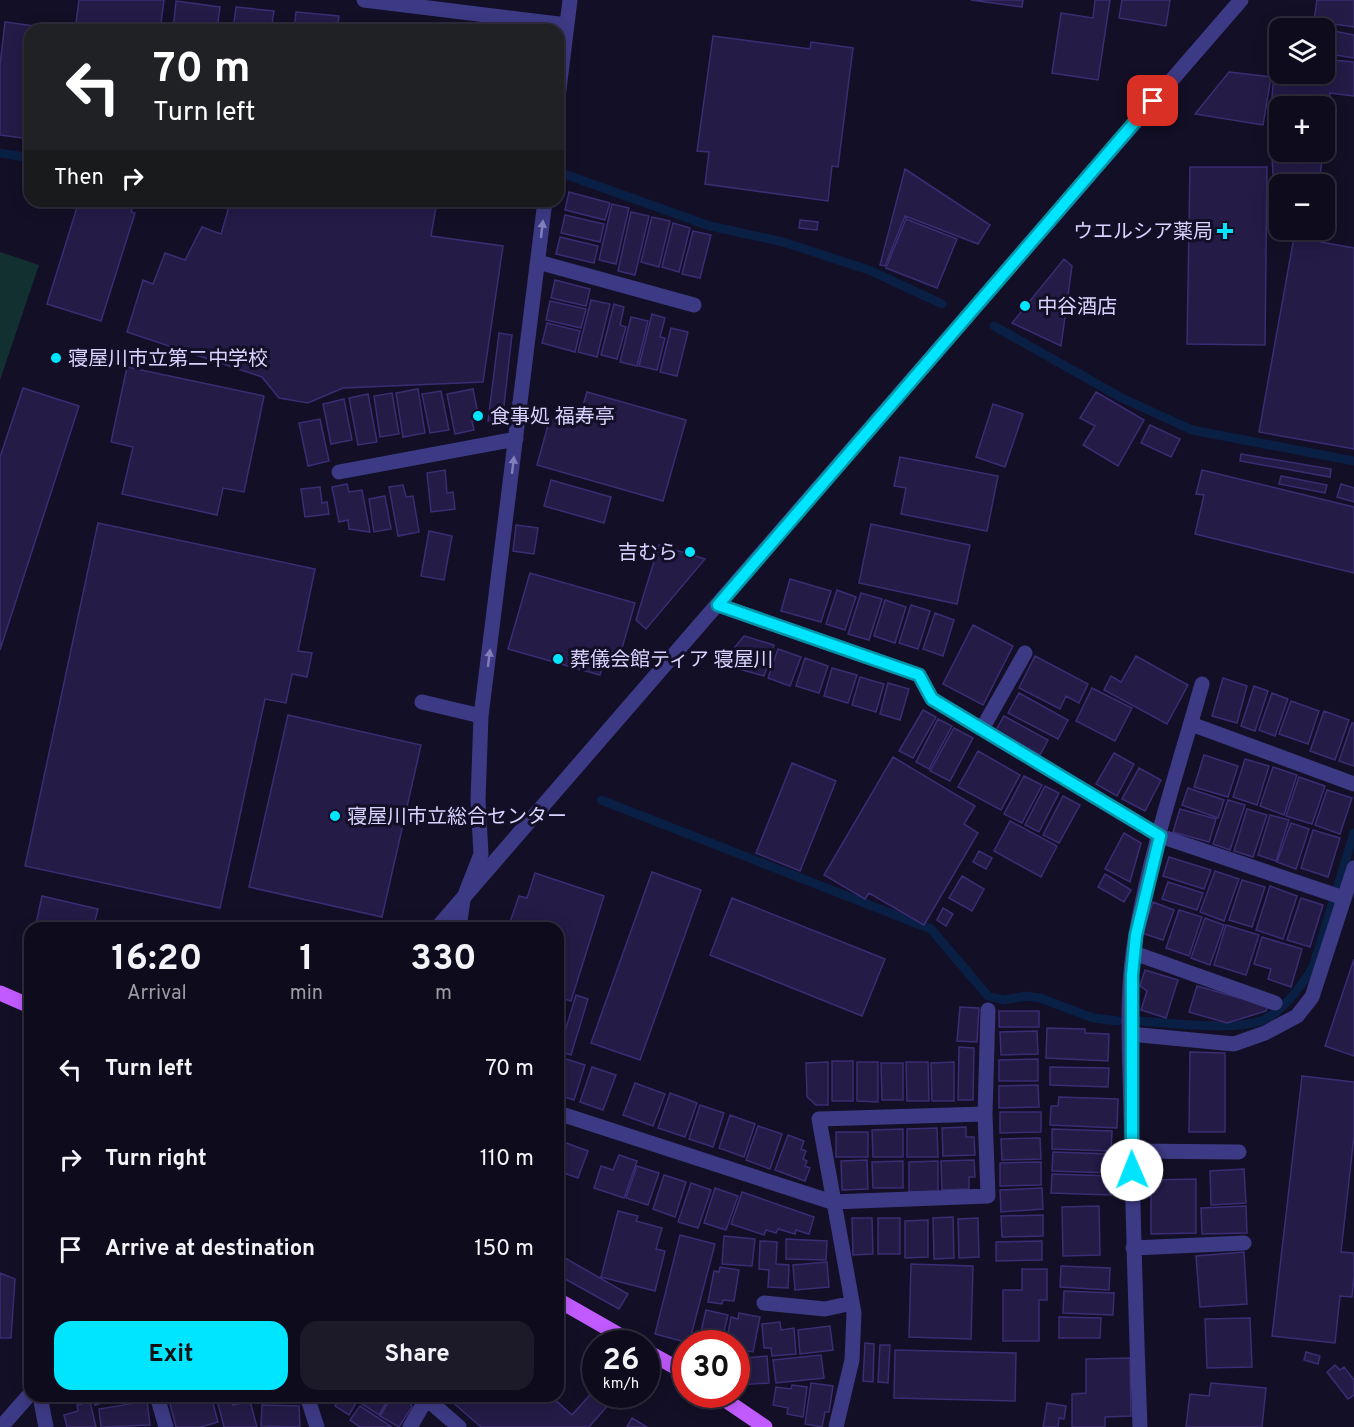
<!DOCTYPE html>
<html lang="en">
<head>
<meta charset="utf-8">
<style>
  body { margin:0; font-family:Overpass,"Noto Sans JP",sans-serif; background:#1c1929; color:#f1f3f6; height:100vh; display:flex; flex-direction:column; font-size:22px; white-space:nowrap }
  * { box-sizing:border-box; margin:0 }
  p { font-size:20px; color:#9b9ba3 }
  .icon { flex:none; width:33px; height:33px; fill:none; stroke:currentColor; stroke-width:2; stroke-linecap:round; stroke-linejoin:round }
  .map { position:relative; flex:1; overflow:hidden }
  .panel { position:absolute; left:24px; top:922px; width:540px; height:480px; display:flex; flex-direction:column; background:#0e0b1c; border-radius:18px; box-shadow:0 3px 15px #0003,0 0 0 2px #2e2b3b }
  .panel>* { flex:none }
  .hud { position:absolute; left:24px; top:24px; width:540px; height:183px; border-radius:18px; box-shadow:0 3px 15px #0003,0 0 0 2px #2e2b3b; background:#202124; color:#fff; overflow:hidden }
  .controls { position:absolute; left:1269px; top:18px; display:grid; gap:12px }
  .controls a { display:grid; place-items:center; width:66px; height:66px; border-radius:12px; background:#0e0b1c; box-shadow:0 3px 15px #0003,0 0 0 2px #2e2b3b; font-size:30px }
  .speed { position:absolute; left:582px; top:1330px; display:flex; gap:12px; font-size:30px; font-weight:700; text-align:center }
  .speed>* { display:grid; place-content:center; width:78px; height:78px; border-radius:50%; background:#0e0b1c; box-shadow:0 3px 15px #0003,0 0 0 2px #2e2b3b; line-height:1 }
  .speed small { font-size:15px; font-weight:400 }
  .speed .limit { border:9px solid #d22; background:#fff; color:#111 }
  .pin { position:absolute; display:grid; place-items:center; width:51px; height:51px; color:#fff; margin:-26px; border-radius:12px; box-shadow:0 3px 9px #0006 }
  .me { position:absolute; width:66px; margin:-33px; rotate:359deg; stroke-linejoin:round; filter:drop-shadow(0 0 4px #0008) }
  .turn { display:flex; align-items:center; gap:21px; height:126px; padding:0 30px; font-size:27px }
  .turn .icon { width:78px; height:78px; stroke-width:2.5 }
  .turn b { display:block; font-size:42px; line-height:51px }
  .then { display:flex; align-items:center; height:57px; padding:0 30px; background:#0003; gap:12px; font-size:22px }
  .eta { display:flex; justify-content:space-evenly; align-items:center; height:102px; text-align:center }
  .eta b { font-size:36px; font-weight:700; line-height:42px }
  .button { display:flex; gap:12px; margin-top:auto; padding:12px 30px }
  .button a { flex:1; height:69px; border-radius:18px; background:#00e5ff; color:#111; font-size:24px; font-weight:700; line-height:69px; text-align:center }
  .button a+a { background:#1c1929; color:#f1f3f6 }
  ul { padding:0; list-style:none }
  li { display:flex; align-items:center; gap:18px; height:90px; padding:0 30px }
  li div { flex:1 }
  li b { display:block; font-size:22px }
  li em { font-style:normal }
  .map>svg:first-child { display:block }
</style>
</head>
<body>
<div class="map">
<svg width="1354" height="1427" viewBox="0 0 1354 1427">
  <rect width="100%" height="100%" fill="#130f26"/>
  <path fill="#12302f" d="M0 252 39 265 0 380Z"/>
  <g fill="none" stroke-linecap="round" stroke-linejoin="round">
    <path stroke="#0a1f44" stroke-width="9" d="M0 153 30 158
      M567 175 710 226 783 242 869 270 942 304
      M994 326 1122 398 1192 430 1354 461
      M601 800 931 929 988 996 1004 1000 1026 996 1040 998 1093 1018 1118 1021
      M1139 1021C1171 1023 1238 1032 1265 1019 1285 1009 1302 985 1313 967L1354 833"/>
  </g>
  <path fill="#241b47" stroke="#3b2d73" stroke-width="1.5" d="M79 0H164L160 30H75Z
    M971 0H1023L1022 7Z
    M1095 0H1110L1098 80 1052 73 1061 13 1093 18Z
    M1122 0H1170L1166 26 1119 18Z
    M1317 0H1354V27L1314 21Z
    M176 1 220 7 217 30H173Z
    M236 7 274 11 271 30H233Z
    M296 12 339 16 337 30H294Z
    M5 22 50 28 30 30V139L0 135V65Z
    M1324 29 1354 35V58L1324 53Z
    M713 36 810 49 811 42 853 48 838 167 832 166 828 201 705 184 709 152 697 151Z
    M1276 54H1280V74H1324V59L1354 62V96L1330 93 1324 139V106H1280V152H1323L1319 184H1280V230H1314L1313 235 1276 230 1270 119Z
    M1229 72 1271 77 1263 125 1195 114Z
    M1190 167H1267L1265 345 1187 344Z
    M905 169 990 225 978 244 905 216 885 266 880 265Z
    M569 192 610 203 605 220 565 210Z
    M79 201H134L131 212 135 213 101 321 47 304Z
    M267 201H437L431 236 503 246 483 382 343 388 308 403 279 398 262 377 127 332 143 280 153 284 165 253 185 260 202 227 221 234 229 207Z
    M612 204 629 208 616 264 599 260Z
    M631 212 649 216 635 275 618 271Z
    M565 215 604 224 600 242 561 233Z
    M652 217 670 221 659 267 641 262Z
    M906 219 957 239 937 288 886 268Z
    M800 220 818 222 817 230 799 228Z
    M673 223 690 228 679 272 662 267Z
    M693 231 711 235 700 278 682 274Z
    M560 237 598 246 594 263 556 254Z
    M1294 237 1354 248V449L1259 432Z
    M1064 259 1072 266 1061 346 1012 323Z
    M555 280 590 289 586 306 551 298Z
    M591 300 610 304 597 357 578 352Z
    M550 301 586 309 581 328 546 320Z
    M614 304 624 307 620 325 626 327 617 359 601 355Z
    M652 314 665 318 660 337 665 338 657 370 639 366Z
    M631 317 648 321 637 366 620 362Z
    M547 323 580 331 575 352 542 343Z
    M671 328 688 332 677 376 660 372Z
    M499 333 512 335 502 423 488 421Z
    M127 367 264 396 244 492 223 488 217 515 122 494 133 447 111 442Z
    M23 388 79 406 0 650V457Z
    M418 389 425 433 403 437 396 393Z
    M473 389 479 419 472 421 474 430 455 434 447 394Z
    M441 391 449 430 430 433 422 394Z
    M587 392 686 420 663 501 537 465 550 418 577 426Z
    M1096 392 1144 420 1118 466 1083 445 1095 426 1080 418Z
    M392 393 399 434 380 437 374 396Z
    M368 394 377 442 358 445 349 398Z
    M344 399 352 440 331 444 323 404Z
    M993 404 1023 414 1005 467 976 457Z
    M320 419 329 461 308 466 299 423Z
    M1150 425 1180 439 1171 457 1141 443Z
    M1241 454 1331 469 1330 477 1240 461Z
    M900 457 998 476 987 531 901 514 906 488 894 486Z
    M445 470 447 493 453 492 455 509 431 512 427 473Z
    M1202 470 1354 507V573L1195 534 1204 495 1196 494Z
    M1281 476 1327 485 1325 493 1279 484Z
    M551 480 611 497 604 523 544 506Z
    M347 484 349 492 362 490 370 532 349 529 348 520 339 522 332 487Z
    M1341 484 1354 488V502L1337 497Z
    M403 485 406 497 413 496 419 532 398 536 389 487Z
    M320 487 322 503 327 502 329 514 305 517 301 489Z
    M385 496 391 529 374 532 369 499Z
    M98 523 315 569 298 651 312 653 307 677 292 674 286 703 265 699 220 908 25 866Z
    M871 524 970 545 957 604 859 583Z
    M516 525 538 528 534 554 513 551Z
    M429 531 452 536 444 580 421 576Z
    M659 545 705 559 646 629 636 620Z
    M530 573 635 603 620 655 607 651 600 675 508 649Z
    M790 579 831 591 821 622 781 611Z
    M837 590 856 597 845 630 826 624Z
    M861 593 882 599 869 640 848 634Z
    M885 600 906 607 895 643 874 636Z
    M911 605 930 611 918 649 899 643Z
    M935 613 954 620 943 656 923 649Z
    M973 625 1013 646 983 705 943 684Z
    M744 636 774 645 764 676 721 664Z
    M778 649 801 657 790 686 768 678Z
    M1035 656 1088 684 1079 703 1066 696 1060 709 1019 688Z
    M1136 656 1188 685 1167 724 1104 690 1111 676 1121 682Z
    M805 658 828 666 819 693 796 686Z
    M832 668 857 675 848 703 824 696Z
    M860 677 884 684 876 712 852 705Z
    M1223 678 1247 686 1237 723 1212 716Z
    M888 683 909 689 900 720 880 714Z
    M1254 686 1268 691 1255 731 1241 726Z
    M1092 688 1132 708 1115 741 1076 721Z
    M1019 693 1068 720 1058 739 1008 713Z
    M1272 693 1288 699 1275 736 1259 730Z
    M1291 701 1319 711 1308 744 1279 734Z
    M923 710 936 717 913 758 899 751Z
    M1324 711 1349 720 1335 760 1310 751Z
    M288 715 421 745 382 917 249 887Z
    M1004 716 1048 740 1040 755 996 730Z
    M938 719 952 726 929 769 916 762Z
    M1352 723H1354V766L1339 761Z
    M954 728 973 738 950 781 930 771Z
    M978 751 1020 775 1001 810 958 787Z
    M1114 753 1134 764 1117 796 1096 784Z
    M1204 755 1238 766 1228 797 1194 787Z
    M893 757 975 806 964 824 978 833 924 925 869 893 865 899 824 875Z
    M1245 759 1269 766 1257 805 1233 797Z
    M792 763 836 781 800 871 756 853Z
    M1273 767 1297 775 1284 815 1260 806Z
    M1139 768 1161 780 1145 811 1122 799Z
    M1024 776 1042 785 1022 823 1004 814Z
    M1299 777 1325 786 1312 824 1286 816Z
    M1045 786 1059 793 1039 832 1025 825Z
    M1188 788 1224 800 1218 818 1182 805Z
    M1327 790 1352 798 1340 834 1315 825Z
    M1063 796 1080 805 1059 843 1043 835Z
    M1228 800 1245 805 1230 850 1213 844Z
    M1180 809 1216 819 1209 842 1173 832Z
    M1247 809 1267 815 1253 857 1234 851Z
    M1270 815 1289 820 1276 861 1258 855Z
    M1010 821 1057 846 1041 877 994 851Z
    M1291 823 1309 829 1296 869 1277 862Z
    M1313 830 1340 838 1328 877 1301 868Z
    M1124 833 1141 843 1130 882 1105 869Z
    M979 851 992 858 986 869 973 862Z
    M1169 857 1211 870 1204 889 1163 876Z
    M1215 871 1239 879 1224 921 1200 912Z
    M652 872 701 890 640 1060 591 1043Z
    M535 873 604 896 571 1001 558 997V928H508L519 896 527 898Z
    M1105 874 1131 890 1124 902 1098 887Z
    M962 876 984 889 972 911 949 898Z
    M1242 880 1265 887 1252 927 1229 920Z
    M1168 882 1203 893 1197 910 1162 899Z
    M1270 886 1297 896 1283 939 1256 930Z
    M42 896 98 909 93 928H35Z
    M732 898 885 959 862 1016 710 955Z
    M1301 898 1323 905 1310 947 1287 940Z
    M1153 902 1174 910 1163 940 1142 933Z
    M943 908 953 914 946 926 937 920Z
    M1179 910 1202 917 1189 956 1166 948Z
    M1205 918 1224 925 1210 965 1191 958Z
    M1226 925 1259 935 1246 975 1214 965Z
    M1262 937 1302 949 1291 987 1268 979 1271 969 1254 964Z
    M1354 959V1056L1325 1046Z
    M1145 970 1178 980 1166 1018 1141 1010 1147 991 1140 986Z
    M1197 986 1268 1006 1266 1011 1227 1023 1189 1012Z
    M576 995 588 999 571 1055 559 1051Z
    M960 1007 979 1008 977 1042 957 1041Z
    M999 1011H1039V1027H999Z
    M1047 1028 1085 1029V1033L1109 1034 1108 1061 1046 1058Z
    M1037 1031 1038 1054 1001 1055 1000 1032Z
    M959 1047 974 1048 973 1100H958Z
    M1190 1052 1225 1053V1132H1189Z
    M563 1058 585 1065 574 1100 558 1095V1072Z
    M1038 1059V1081H999V1060Z
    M832 1061H853V1101H832Z
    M828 1062V1105H816L807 1097 806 1063Z
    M857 1062H878V1102L857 1101Z
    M906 1062H928L929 1101H907Z
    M954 1062V1101H932L931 1063Z
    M881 1063H903V1100H882Z
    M592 1067 616 1075 603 1110 580 1102Z
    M1050 1067 1109 1068 1108 1087 1050 1085Z
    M1302 1076 1354 1082V1136L1341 1252 1354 1253V1277L1352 1297 1340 1296 1335 1343 1272 1336Z
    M635 1083 665 1094 653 1126 623 1115Z
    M1038 1085 1039 1107 999 1108V1086Z
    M670 1093 697 1103 685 1137 658 1128Z
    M1059 1097 1118 1099 1117 1128 1050 1125 1051 1106H1058Z
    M700 1105 724 1113 713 1147 689 1139Z
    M1000 1112H1041V1132L1000 1133Z
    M730 1115 755 1124 744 1157 719 1148Z
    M758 1126 782 1134 770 1169 746 1160Z
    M966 1127V1137H974L975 1155 943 1156 942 1128Z
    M937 1128 938 1157H907V1129Z
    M903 1129V1157H873L872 1130Z
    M1052 1129 1112 1131 1111 1151 1052 1149Z
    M836 1132H868V1157H836Z
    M788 1135 804 1141 801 1149 806 1151 803 1159 807 1161 805 1166 810 1168 805 1181 775 1170Z
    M1040 1138 1041 1159 1002 1160 1001 1139Z
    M558 1140 588 1151 578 1178 558 1171Z
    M1053 1152 1112 1154 1111 1173 1052 1171Z
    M619 1155 637 1161 624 1198 594 1188 601 1166 613 1170Z
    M867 1160 868 1189 842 1190 841 1161Z
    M974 1160 975 1177H969V1189L942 1190 941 1161Z
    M903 1161V1188H873L872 1162Z
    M938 1161V1191L909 1192V1162Z
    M1041 1162V1185L1000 1186V1163Z
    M637 1166 659 1173 648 1205 626 1198Z
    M1244 1169 1246 1203 1211 1205 1210 1171Z
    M1052 1174 1111 1176V1195L1051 1193Z
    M664 1175 686 1182 675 1217 653 1209Z
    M1196 1179V1233L1151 1234V1180Z
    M691 1183 711 1190 698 1228 678 1222Z
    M715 1188 738 1196 726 1230 704 1223Z
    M1042 1188 1043 1209 1001 1212 1000 1190Z
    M742 1192 814 1217 809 1234 796 1230 795 1234 778 1229 776 1233 766 1230 764 1235 731 1224Z
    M1099 1206 1100 1255 1063 1256 1062 1207Z
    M1246 1206 1247 1233 1202 1234 1201 1208Z
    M618 1211 638 1216 636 1221 662 1228 656 1249 665 1251 655 1291 601 1277Z
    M1043 1215V1236L1002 1237 1001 1216Z
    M953 1217 954 1258 934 1259 933 1218Z
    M852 1218H872L873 1254 853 1255Z
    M878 1218H900V1254H878Z
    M978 1218 979 1257 959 1258 958 1219Z
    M928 1220V1257L905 1258V1221Z
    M680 1235 715 1244 689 1343 655 1334Z
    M724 1236 755 1239 752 1266 722 1264Z
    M786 1239 827 1241 826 1260 786 1259Z
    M760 1241 777 1242 776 1264 789 1265 788 1288 768 1287 769 1270 759 1269Z
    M1042 1241V1260L996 1261V1242Z
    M1244 1252 1247 1304 1200 1307 1196 1256Z
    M558 1254 628 1294 619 1309 558 1275Z
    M827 1262 829 1287 795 1290 793 1265Z
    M911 1264 973 1266 971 1339 909 1337Z
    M1061 1266 1110 1268 1109 1290 1060 1287Z
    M720 1267 739 1270 734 1301 723 1300 722 1304 708 1302 714 1271 719 1272Z
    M1022 1269H1047V1300H1039V1341H1003V1290H1022Z
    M0 1273 15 1279 11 1338H0Z
    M1064 1291 1114 1293 1113 1315 1063 1313Z
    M706 1310 728 1315 721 1344H698Z
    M739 1313 760 1317 753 1352 736 1349V1344H733L734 1335 728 1334 731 1317 738 1319Z
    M1059 1317 1101 1318 1100 1338H1059Z
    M1250 1318 1252 1367 1207 1368 1205 1319Z
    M780 1322 781 1330 794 1328 796 1354 772 1356 771 1348H764L762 1324Z
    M830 1326 833 1350 800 1354 798 1330Z
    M865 1343 874 1344 873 1382 863 1381Z
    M880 1345H890L888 1383 878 1382Z
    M895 1350 1016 1353 1015 1401 894 1398Z
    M1306 1352 1320 1356 1318 1364 1304 1360Z
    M821 1355 824 1378 776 1383 773 1360Z
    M767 1356 769 1383 736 1385V1359Z
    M1130 1358 1131 1416 1105 1417V1427H1072V1394L1086 1393V1359Z
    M1335 1365 1340 1370 1344 1367 1354 1380V1395L1348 1399 1327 1372Z
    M811 1383 833 1386 829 1412H825L822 1427 805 1424Z
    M1211 1383 1266 1388 1262 1427H1186L1190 1394 1209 1396Z
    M792 1385 807 1387 803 1417 787 1414 788 1408 773 1405 776 1387 791 1389Z
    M596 1388V1395H617L589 1427H481L450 1400 453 1396H551L572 1415Z
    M91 1396H126L95 1405Z
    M168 1396H211L218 1422 201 1427H176Z
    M341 1396H360L349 1415 335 1406Z
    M366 1396H390L379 1415 362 1404Z
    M392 1396H408L412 1407 399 1427 380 1416Z
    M226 1397 227 1401 231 1400 233 1405 250 1401 257 1427H224L217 1400Z
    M147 1401 150 1425 101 1427 99 1409Z
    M90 1402 96 1427H67L64 1415 78 1411 77 1405Z
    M1047 1403 1066 1406 1064 1419 1059 1418 1058 1427H1043Z
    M262 1405 299 1406 300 1427 261 1426Z
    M360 1406 392 1427H360L350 1420Z
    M632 1418 647 1427H627Z"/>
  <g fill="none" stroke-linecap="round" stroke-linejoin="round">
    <path stroke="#3d3a85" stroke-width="15" d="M364 0 567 25
      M558 97 570 0
      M538 262 694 305
      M339 472 516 439
      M718 605 919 675 932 699 1160 836 1344 898
      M422 702 481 716
      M1191 724 1354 784
      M982 729 1025 653
      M437 928 1241 0
      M459 928 463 900 481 854 478 800 481 716 545 201
      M1134 953 1275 1003
      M1130 1034 1234 1044 1265 1033 1297 1016 1312 997 1354 868
      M558 1113 832 1202 988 1196 985 1114 988 1010
      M1132 1151 1239 1152
      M1133 1248 1244 1243
      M764 1303 825 1309 852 1303
      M40 1396 46 1427
      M157 1396 166 1427
      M307 1396 317 1427
      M427 1399 459 1427
      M1 1427 30 1394
      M410 1427 428 1396
      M836 1427 852 1360 854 1313 819 1119 985 1114
      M1140 1427C1136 1323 1133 1219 1131 1115 1130 1055 1125 992 1136 934 1151 849 1179 766 1202 684"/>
    <path stroke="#c25bff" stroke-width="15" d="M0 993 30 1006
      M558 1300 635 1344
      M646 1351 686 1373
      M718 1395 765 1427"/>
  </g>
  <defs><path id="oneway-solid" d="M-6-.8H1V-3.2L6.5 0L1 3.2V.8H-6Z" transform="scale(1.5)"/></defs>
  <g fill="#837fbc">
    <use href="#oneway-solid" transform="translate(542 229) rotate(-83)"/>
    <use href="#oneway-solid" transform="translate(513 465) rotate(-83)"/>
    <use href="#oneway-solid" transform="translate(489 658) rotate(-83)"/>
  </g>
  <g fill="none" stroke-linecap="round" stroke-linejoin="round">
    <g stroke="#0095a6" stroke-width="15">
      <path id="route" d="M1132 1170V975L1136 935 1160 836 932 699 919 675 718 605 1153 101"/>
    </g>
    <use href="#route" stroke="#00e5ff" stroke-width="10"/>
  </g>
  <g fill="#00e5ff" stroke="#130f26" stroke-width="2">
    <path d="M1222 222h6v6h6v6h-6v6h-6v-6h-6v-6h6z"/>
    <circle cx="1025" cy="306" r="6"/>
    <circle cx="56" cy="358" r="6"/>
    <circle cx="478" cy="416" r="6"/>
    <circle cx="690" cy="552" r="6"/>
    <circle cx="558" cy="659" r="6"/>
    <circle cx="335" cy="816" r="6"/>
  </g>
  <g text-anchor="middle" stroke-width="6" stroke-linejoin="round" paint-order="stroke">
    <g font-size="20" fill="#d9d4ff" stroke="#130f26" text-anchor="start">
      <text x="1213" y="238" text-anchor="end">ウエルシア薬局</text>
      <text x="1037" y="313">中谷酒店</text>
      <text x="68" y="365">寝屋川市立第二中学校</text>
      <text x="490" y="423">食事処 福寿亭</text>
      <text x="678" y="559" text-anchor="end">吉むら</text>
      <text x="570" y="666">葬儀会館ティア 寝屋川</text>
      <text x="347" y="823">寝屋川市立総合センター</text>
    </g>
  </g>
</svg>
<div class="controls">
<a><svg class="icon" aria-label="layers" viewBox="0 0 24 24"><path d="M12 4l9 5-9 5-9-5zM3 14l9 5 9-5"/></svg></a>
<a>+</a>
<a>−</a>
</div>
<div class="speed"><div>26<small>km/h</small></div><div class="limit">30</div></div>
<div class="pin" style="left:1153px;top:101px;background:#d93025"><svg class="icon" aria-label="arrive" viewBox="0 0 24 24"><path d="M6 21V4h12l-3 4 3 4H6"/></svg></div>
<svg class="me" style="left:1132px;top:1170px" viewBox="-20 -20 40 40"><circle r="19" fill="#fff"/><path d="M0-13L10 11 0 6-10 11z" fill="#00e5ff"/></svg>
<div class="hud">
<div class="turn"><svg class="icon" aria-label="left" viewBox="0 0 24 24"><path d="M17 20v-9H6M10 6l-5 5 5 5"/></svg><div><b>70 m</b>Turn left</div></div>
<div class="then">Then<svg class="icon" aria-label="right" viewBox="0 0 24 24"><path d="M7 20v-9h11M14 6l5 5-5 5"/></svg></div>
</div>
<section class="panel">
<div class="eta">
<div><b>16:20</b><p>Arrival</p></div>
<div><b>1</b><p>min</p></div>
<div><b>330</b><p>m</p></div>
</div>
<ul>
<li><svg class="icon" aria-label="left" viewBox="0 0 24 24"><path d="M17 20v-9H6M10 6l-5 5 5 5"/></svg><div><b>Turn left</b></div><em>70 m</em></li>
<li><svg class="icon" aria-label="right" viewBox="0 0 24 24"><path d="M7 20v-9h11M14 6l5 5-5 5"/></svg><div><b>Turn right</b></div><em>110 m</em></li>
<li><svg class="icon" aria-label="arrive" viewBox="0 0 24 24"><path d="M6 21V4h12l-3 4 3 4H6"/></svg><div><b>Arrive at destination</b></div><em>150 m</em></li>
</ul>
<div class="button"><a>Exit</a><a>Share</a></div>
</section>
</div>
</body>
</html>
